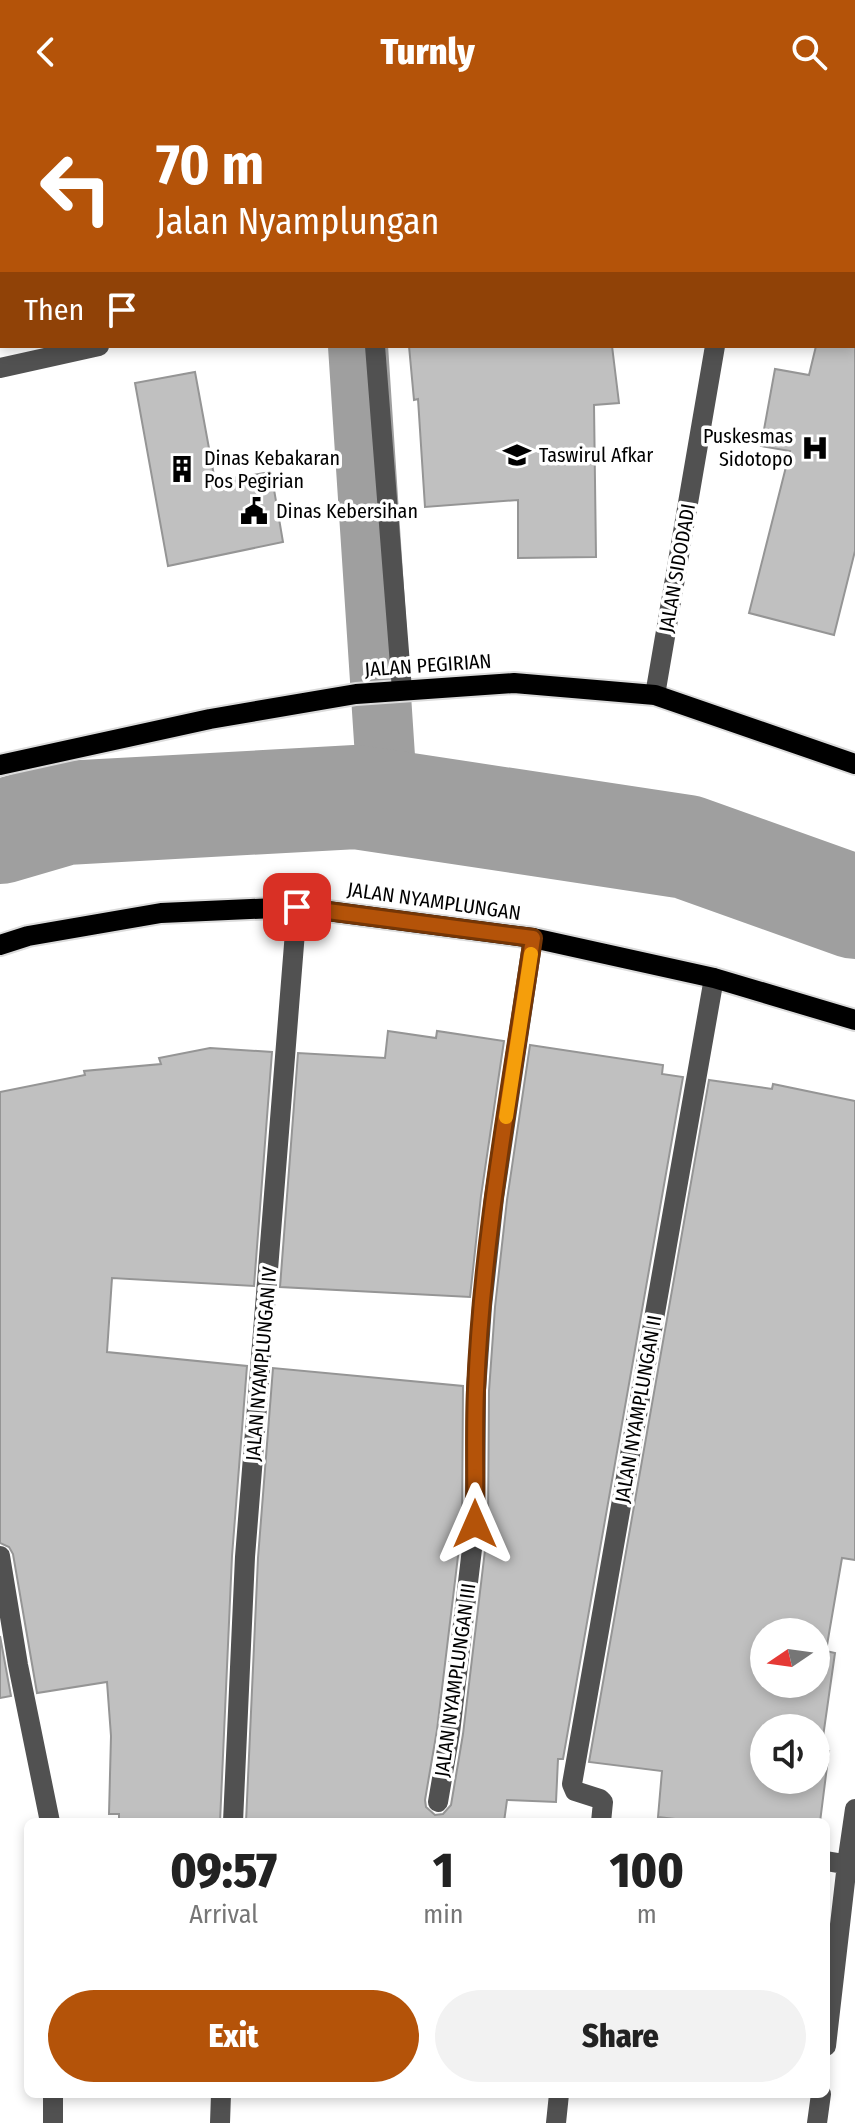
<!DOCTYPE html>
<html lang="en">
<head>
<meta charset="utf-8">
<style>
  body { margin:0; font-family:"Fira Sans Condensed",sans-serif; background:#f2f2f2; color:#222; height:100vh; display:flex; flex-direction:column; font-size:30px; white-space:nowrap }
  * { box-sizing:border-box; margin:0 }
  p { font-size:26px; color:#767676 }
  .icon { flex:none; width:44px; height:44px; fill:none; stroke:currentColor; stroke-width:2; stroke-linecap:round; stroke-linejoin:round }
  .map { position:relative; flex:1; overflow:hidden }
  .sheet { position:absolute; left:24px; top:1714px; width:806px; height:280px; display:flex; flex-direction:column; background:#fff; border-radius:12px; box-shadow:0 4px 12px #0003 }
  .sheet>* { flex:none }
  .banner { position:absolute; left:0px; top:0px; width:856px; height:244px; box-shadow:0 4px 12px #0003; background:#b45309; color:#fff; overflow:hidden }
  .needle { width:52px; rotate:257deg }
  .fabs { position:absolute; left:750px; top:1514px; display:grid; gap:16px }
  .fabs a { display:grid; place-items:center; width:80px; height:80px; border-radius:50%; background:#fff; box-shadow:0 4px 12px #0003; font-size:40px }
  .pin { position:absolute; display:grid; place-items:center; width:68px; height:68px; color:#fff; margin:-34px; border-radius:16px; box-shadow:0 4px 12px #0006 }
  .me { position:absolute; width:88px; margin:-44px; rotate:0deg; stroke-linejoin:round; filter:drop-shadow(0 0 6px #0008) }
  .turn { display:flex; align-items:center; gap:28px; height:168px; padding:0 24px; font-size:36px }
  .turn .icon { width:104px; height:104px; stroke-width:2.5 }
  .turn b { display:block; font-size:56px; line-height:68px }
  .then { display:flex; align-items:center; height:76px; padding:0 24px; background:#0003; gap:16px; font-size:30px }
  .eta { display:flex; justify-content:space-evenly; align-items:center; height:136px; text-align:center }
  .eta b { font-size:48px; font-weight:800; line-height:56px }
  .action { display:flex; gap:16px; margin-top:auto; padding:16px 24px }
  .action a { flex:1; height:92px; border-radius:48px; background:#b45309; color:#fff; font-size:32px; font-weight:800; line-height:92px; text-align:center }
  .action a+a { background:#f2f2f2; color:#222 }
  header { display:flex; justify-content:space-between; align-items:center; height:104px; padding:0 24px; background:#b45309; color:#fff; font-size:36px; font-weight:800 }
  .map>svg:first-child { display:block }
</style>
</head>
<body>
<header><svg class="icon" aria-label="back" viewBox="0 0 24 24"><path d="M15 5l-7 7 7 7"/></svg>Turnly<svg class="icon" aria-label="search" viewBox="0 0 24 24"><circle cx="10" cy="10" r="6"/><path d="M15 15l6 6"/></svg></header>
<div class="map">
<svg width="855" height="2019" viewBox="0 0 855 2019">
  <rect width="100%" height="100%" fill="#fff"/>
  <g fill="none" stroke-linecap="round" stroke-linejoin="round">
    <path stroke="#9f9f9f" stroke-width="60" d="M340 0 341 2
      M358 242 388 698"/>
    <path stroke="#9f9f9f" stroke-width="104" d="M0 728 65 709 356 693 687 743 855 803"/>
  </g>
  <path fill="#c0c0c0" stroke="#959595" stroke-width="2" fill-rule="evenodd" d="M409 242H612L619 299 594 301 596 453 518 454V396L425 403 418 295 414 296Z
    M816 242H855V447L834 531 749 509 790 347 761 342 775 265 809 271Z
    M195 268 215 377 271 368 283 438 168 462 135 279Z
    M388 927 436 934 437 927 504 937 481 1092 470 1193 280 1183 298 949 385 954Z
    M530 941 663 961 662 970 683 973 563 1655H558L556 1698 507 1696 504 1718H246L258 1454 273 1264 463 1282 462 1419 437 1626 425 1696 426 1703 435 1711 443 1710 451 1701 463 1630 488 1421 489 1287 495 1203 507 1096Z
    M210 944 272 948 254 1182 112 1174 107 1248 247 1262 232 1452 220 1718H119V1710H109L111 1632 107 1578 37 1589 13 1450 9 1443 0 1439V988L85 971 84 967 161 960 159 954Z
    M709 976 772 985 773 980 855 997V1456L842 1454 826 1547 835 1549 821 1647H829L820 1718H701L658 1713 662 1667 589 1658ZM764 1528H816V1580H764ZM764 1624H816V1676H764Z
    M0 1532 11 1592 0 1594Z"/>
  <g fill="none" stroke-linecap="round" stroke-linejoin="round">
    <g stroke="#dbdbdb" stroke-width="24">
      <path id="major" d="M0 661 210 615 356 590 514 579 655 591 855 660
        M0 841 28 832 161 809 297 803 533 834 714 874 855 916"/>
    </g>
    <path stroke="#515151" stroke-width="20" d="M758 2V0
      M854 67H855
      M0 81 2 80
      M375 242 402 586
      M0 264 99 242
      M655 591 715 242
      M0 1452 18 1561 50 1718
      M438 1698 450 1628 475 1420 476 1286 482 1202 494 1094 533 834
      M233 1718 245 1453 297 803
      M601 1718 603 1698 600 1695 575 1687 572 1680 714 874
      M826 1757 855 1762
      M826 1942 847 1760 855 1705
      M53 2019V1990
      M220 2019 221 1990
      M556 2019 559 1990
      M817 2019 821 1990"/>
    <use href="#major" stroke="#000" stroke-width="20"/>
  </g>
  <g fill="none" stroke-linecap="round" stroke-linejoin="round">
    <g stroke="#753606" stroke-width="20">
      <path id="route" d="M297 803 533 834C511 984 482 1135 476 1286 474 1331 476 1376 475 1420"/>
    </g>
    <use href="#route" stroke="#b45309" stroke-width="14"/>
    <path stroke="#f59e0b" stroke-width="14" d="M506 1013 531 850"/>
  </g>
  <defs>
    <g id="hospital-bare" transform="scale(2.16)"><path d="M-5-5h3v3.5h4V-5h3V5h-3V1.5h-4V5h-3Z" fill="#000" stroke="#fff" stroke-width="2.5" paint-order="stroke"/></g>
    <g id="university-bare" transform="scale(2.16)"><path d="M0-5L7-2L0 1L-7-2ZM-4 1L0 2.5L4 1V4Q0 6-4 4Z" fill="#000" stroke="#fff" stroke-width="2.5" paint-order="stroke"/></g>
    <g id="building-bare" transform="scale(2.16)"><path d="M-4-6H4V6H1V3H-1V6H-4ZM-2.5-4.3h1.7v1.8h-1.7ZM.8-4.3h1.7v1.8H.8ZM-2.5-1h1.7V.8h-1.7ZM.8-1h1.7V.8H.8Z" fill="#000" stroke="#fff" stroke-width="2.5" paint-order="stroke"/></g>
    <g id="civic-bare" transform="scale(2.16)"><path d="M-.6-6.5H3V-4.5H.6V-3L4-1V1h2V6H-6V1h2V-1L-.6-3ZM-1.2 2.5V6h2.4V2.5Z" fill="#000" stroke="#fff" stroke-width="2.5" paint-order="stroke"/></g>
  </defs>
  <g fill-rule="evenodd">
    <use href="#hospital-bare" x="815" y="344"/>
    <use href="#university-bare" x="517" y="351"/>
    <use href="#building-bare" x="182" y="365"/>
    <use href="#civic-bare" x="254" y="407"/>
  </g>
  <g text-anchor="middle" stroke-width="7" stroke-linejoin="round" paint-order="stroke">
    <g font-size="20" fill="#000" stroke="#fff" text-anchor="start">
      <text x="793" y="339" text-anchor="end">Puskesmas<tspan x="793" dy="23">Sidotopo</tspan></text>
      <text x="539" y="358">Taswirul Afkar</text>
      <text x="204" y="361">Dinas Kebakaran<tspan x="204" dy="23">Pos Pegirian</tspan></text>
      <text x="276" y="414">Dinas Kebersihan</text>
    </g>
    <g font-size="20" fill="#000" stroke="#fff">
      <text transform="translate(677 464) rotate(-80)" y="7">JALAN SIDODADI</text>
      <text transform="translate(428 561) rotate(-4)" y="7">JALAN PEGIRIAN</text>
      <text transform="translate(434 797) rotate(8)" y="7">JALAN NYAMPLUNGAN</text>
      <text transform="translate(261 1260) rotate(-85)" y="7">JALAN NYAMPLUNGAN IV</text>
      <text transform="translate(638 1305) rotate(-80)" y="7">JALAN NYAMPLUNGAN II</text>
      <text transform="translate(455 1576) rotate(-82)" y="7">JALAN NYAMPLUNGAN III</text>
    </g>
  </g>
</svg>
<div class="fabs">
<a><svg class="needle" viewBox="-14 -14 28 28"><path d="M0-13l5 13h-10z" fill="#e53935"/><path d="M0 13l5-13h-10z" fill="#767676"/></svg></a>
<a><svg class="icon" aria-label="sound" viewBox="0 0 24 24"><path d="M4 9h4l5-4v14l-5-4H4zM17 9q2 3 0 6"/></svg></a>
</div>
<div class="pin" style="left:297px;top:803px;background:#d93025"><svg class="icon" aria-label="arrive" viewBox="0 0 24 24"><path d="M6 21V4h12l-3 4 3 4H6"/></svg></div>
<svg class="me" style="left:475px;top:1420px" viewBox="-20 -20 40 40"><path d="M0-17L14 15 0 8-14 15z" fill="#b45309" stroke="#fff" stroke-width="4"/></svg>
<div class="banner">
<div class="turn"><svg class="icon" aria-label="left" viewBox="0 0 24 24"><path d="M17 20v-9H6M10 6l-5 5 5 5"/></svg><div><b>70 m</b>Jalan Nyamplungan</div></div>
<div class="then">Then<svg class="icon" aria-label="arrive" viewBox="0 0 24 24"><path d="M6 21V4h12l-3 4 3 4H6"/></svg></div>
</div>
<section class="sheet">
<div class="eta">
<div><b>09:57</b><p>Arrival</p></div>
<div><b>1</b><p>min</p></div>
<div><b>100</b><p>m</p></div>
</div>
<div class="action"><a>Exit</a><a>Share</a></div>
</section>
</div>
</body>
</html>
